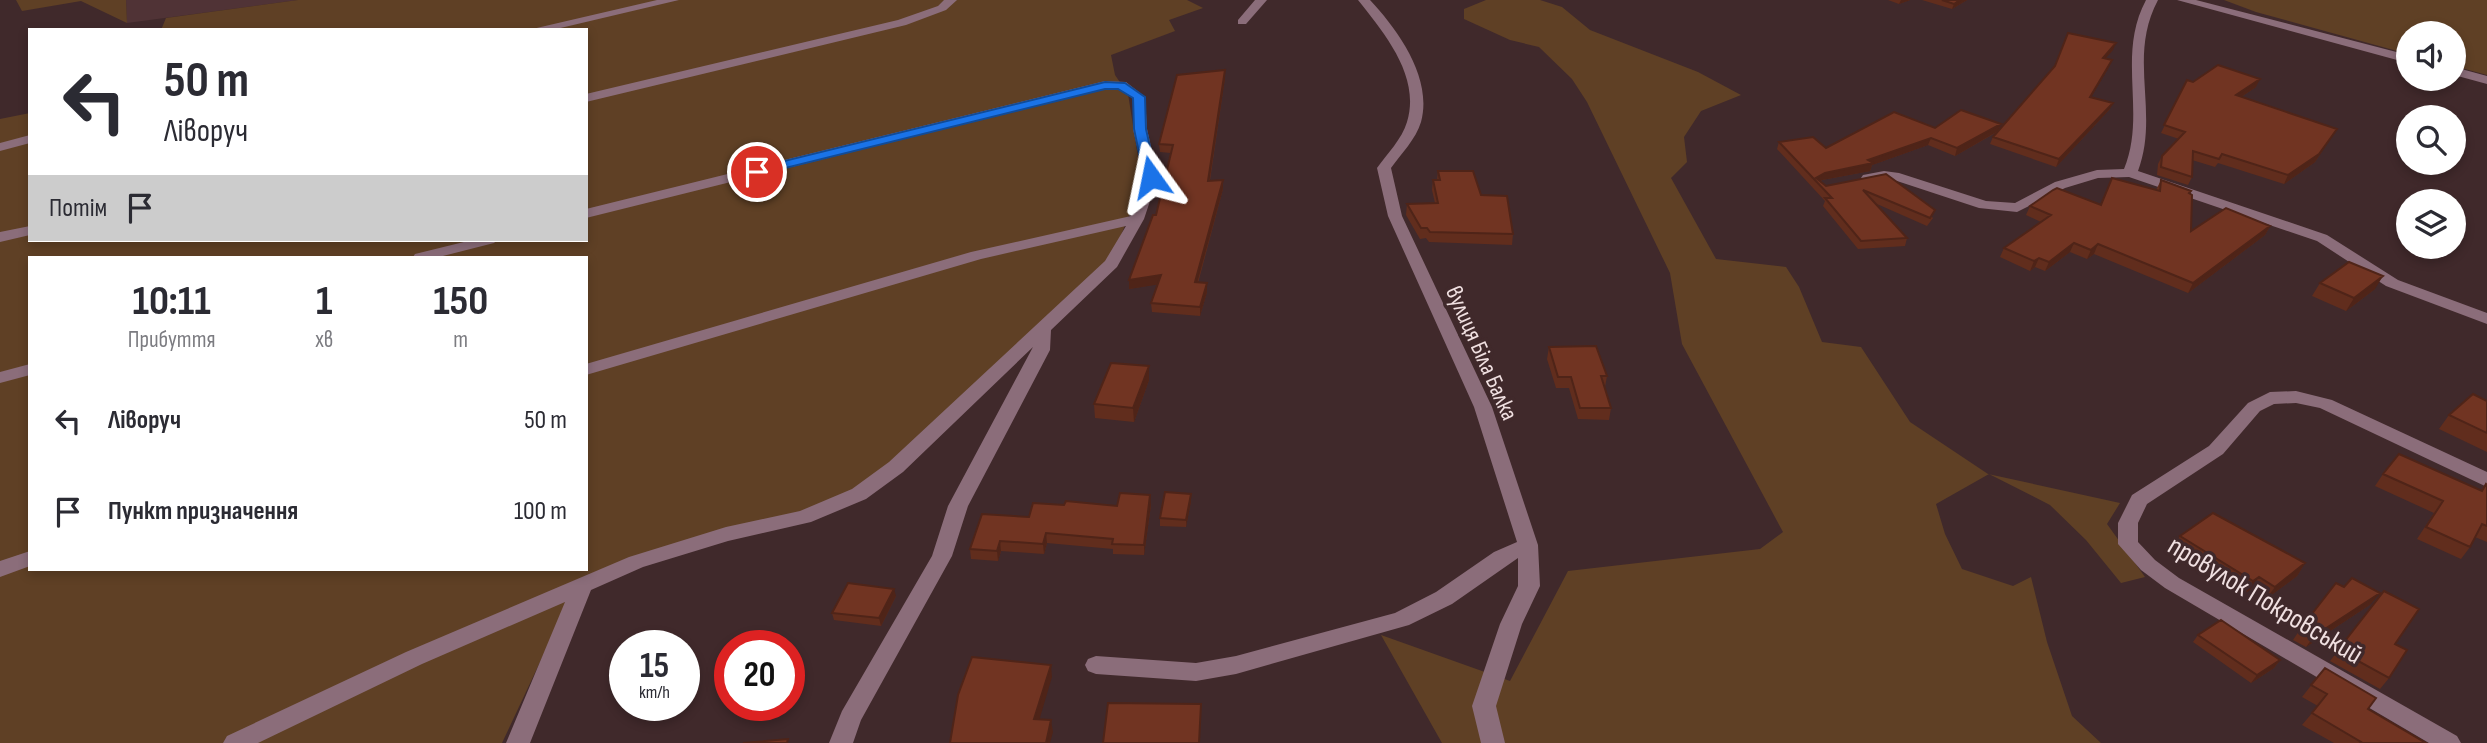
<!DOCTYPE html>
<html lang="uk">
<head>
<meta charset="utf-8">
<style>
  body { margin:0; font-family:"Sofia Sans Condensed",sans-serif; background:#f2f2f3; color:#2b2b33; height:100vh; display:flex; flex-direction:column; font-size:26px; white-space:nowrap }
  * { box-sizing:border-box; margin:0 }
  p { font-size:23px; color:#7c7c81 }
  .icon { flex:none; width:38px; height:38px; fill:none; stroke:currentColor; stroke-width:2; stroke-linecap:round; stroke-linejoin:round }
  .map { position:relative; flex:1; overflow:hidden }
  .sheet { position:absolute; left:28px; top:256px; width:560px; height:315px; display:flex; flex-direction:column; background:#fff; border-radius:0px; box-shadow:0 4px 10px #0003 }
  .sheet>* { flex:none }
  .guide { position:absolute; left:28px; top:28px; width:560px; height:214px; border-radius:0px; box-shadow:0 4px 10px #0003; background:#fff; color:#2b2b33; overflow:hidden }
  .buttons { position:absolute; left:2396px; top:21px; display:grid; gap:14px }
  .buttons a { display:grid; place-items:center; width:70px; height:70px; border-radius:50%; background:#fff; box-shadow:0 4px 10px #0003; font-size:35px }
  .speed { position:absolute; left:609px; top:630px; display:flex; gap:14px; font-size:35px; font-weight:700; text-align:center }
  .speed>* { display:grid; place-content:center; width:91px; height:91px; border-radius:50%; background:#fff; box-shadow:0 4px 10px #0003; line-height:1 }
  .speed small { font-size:18px; font-weight:400 }
  .speed .limit { border:10px solid #d22; background:#fff; color:#111 }
  .pin { position:absolute; display:grid; place-items:center; width:60px; height:60px; color:#fff; margin:-30px; border:4px solid #fff; border-radius:50%; box-shadow:0 2px 7px #0007 }
  .me { position:absolute; width:77px; margin:-38px; rotate:348deg; stroke-linejoin:round; filter:drop-shadow(0 0 5px #0008) }
  .turn { display:flex; align-items:center; gap:24px; height:147px; padding:0 21px; font-size:32px }
  .turn .icon { width:91px; height:91px; stroke-width:2.5 }
  .turn b { display:block; font-size:49px; line-height:60px }
  .then { display:flex; align-items:center; height:66px; padding:0 21px; background:#0003; gap:14px; font-size:26px }
  .eta { display:flex; justify-content:space-evenly; align-items:center; height:119px; text-align:center }
  .eta b { font-size:42px; font-weight:700; line-height:49px }
  ul { padding:0; list-style:none }
  li { display:flex; align-items:center; gap:21px; height:91px; padding:0 21px }
  li div { flex:1 }
  li b { display:block; font-size:26px }
  li em { font-style:normal }
  .map>svg:first-child { display:block }
</style>
</head>
<body>
<div class="map">
<svg width="2487" height="743" viewBox="0 0 2487 743">
  <rect width="100%" height="100%" fill="#40292b"/>
  <path fill="#503336" d="M126 0H298L127 23Z"/>
  <path fill="#5f4025" fill-rule="evenodd" d="M16 0H126L127 23 81 1 22 11Z
    M298 0H1187L1203 8 1169 20 1175 31 1111 55 1115 75 1128 94 1142 182 1116 248 1106 263 889 465 851 493 801 514 577 583 502 743H0V119L30 113V240H586V30H161L166 18ZM30 257H586V569H30Z
    M1486 0H1540L1562 7 1590 30 1698 72 1741 95 1701 111 1684 137 1687 162 1671 178 1716 259 1786 267 1799 287 1822 342 1861 347 1910 422 1988 474 2120 503 2107 524 2145 577 2121 583 2086 540 2050 505 1989 474 1936 504 1945 534 1962 569 2013 586 2031 577 2047 642 2072 716 2101 743H1442L1381 635 1510 681 1568 571 1760 549 1783 532 1682 344 1670 273 1587 102 1572 79 1539 47 1510 40 1464 19V9Z
    M2224 0H2487V75L2454 66V33H2408V54L2256 12Z"/>
  <g fill="none" stroke-linecap="round" stroke-linejoin="round">
    <path fill="#8b6d7a" fill-rule="evenodd" d="M657 0H679L552 30H528Z
      M944 0H957L946 10 906 25 586 102V94L898 20 938 6Z
      M1255 0H1267L1246 24H1238V20Z
      M1358 0H1370C1398 30 1433 78 1421 122 1416 139 1401 154 1391 168L1402 216 1492 407 1538 545 1540 586 1522 624 1496 706 1505 743H1481L1472 706 1500 624 1518 586V558L1452 604 1409 625 1236 674 1196 681 1096 674 1088 671 1085 665 1088 659 1096 656 1196 663 1236 656 1395 613 1436 592 1494 552 1517 542 1474 407 1388 216 1377 168C1387 154 1402 139 1407 122 1421 76 1384 33 1358 0Z
      M2146 0H2158C2127 58 2160 112 2138 171L2327 235 2398 280 2487 313V324L2386 286 2317 241 2129 177 2098 178 2065 188 2017 212 1979 208 1897 181 1884 179 1868 182 1861 178 1863 175 1884 171 1899 173 1986 201 2015 203 2055 182 2097 170 2124 169C2147 113 2116 56 2146 0Z
      M2177 0H2196L2408 55V63Z
      M2454 67 2487 76V84L2454 75Z
      M1105 81 1126 82 1145 97 1147 129 1158 177 1144 219 1117 267 1051 330 1050 350 968 506 952 556 861 720 853 743H829L842 711 932 556 948 506 1033 347 903 472 866 499 811 522 728 541 643 567 591 590 530 743H506L565 602 422 664 258 743H223L227 736 406 652 629 557 726 527 800 511 852 489 889 462 1105 261 1126 226 981 259 586 375V364L971 252 1131 216 1144 177 1133 129V98L1118 89H1105L586 218V209Z
      M30 135V143L0 151V143Z
      M30 226V235L0 242V232Z
      M472 240H497L494 243 439 257H413L415 254Z
      M30 364V375L0 383V372Z
      M2296 391 2332 400 2487 472V487L2320 408 2296 403 2274 404 2260 411 2223 454 2147 504 2138 523V542L2155 560 2179 578 2457 736 2461 743H2429L2165 588 2141 570 2118 544V523L2132 495 2209 446 2248 403 2270 392Z
      M30 551V566L0 577V561Z"/>
  </g>
  <path fill="#612d1d" d="M1888 0H1910L1899 4Z
    M1922 0H1967L1952 9Z
    M2113 50 2105 58 2109 67 2091 97 2113 103 2109 110 2056 167 1990 144 1993 137 1997 132 1955 156 1928 145 1872 165 1870 171 1822 180 1820 182 1826 186 1886 174 1933 218 1927 226 1877 204 1907 238 1905 246 1858 249 1823 206 1825 201 1777 149 1779 142 1826 148 1935 128 2001 124 1998 130Z
    M1225 70V78L1210 180H1223V189L1198 283H1207V292L1200 316 1152 312 1151 303 1158 284 1129 289V280L1156 215 1171 153 1160 152 1159 144Z
    M2187 80 2193 82 2256 87 2241 97 2337 129 2315 162 2284 184 2218 163 2215 167 2192 160V177L2188 185 2157 175 2158 164 2162 156 2179 139 2161 133Z
    M1438 171 1481 195 1513 234 1512 245 1429 242 1426 238 1420 239 1406 215 1407 204 1435 203 1432 190 1433 180H1437Z
    M2161 180 2191 191 2190 194 2191 231 2270 226 2265 235 2188 293 2094 254 2087 259 2070 252 2045 271 2035 267 2030 271 2000 257 2004 248 2041 222 2026 215 2030 206 2101 205 2156 190Z
    M2320 283 2375 289 2346 311 2312 296Z
    M1549 347 1607 376 1605 387 1611 408 1609 420 1578 419 1569 388H1556L1547 359Z
    M1149 380 1134 422 1095 418 1094 404Z
    M2487 401V452L2439 429 2449 415Z
    M2383 474 2481 491 2486 484 2487 485V542L2475 537 2470 547 2461 559 2417 539 2434 513 2375 486Z
    M1191 501 1186 527 1160 526V518Z
    M1064 505 1117 506 1151 505 1144 555 1113 554V549L1047 543 1044 554 1001 551 998 561 971 559 970 549 1029 517Z
    M2180 536 2305 563 2297 576 2266 599 2250 590 2245 593 2172 549Z
    M2384 591 2395 644 2389 678 2380 689 2330 661Z
    M896 596 881 626 834 620 832 613Z
    M2371 604 2306 647 2293 640 2301 628Z
    M2198 635 2280 660 2274 668 2251 683 2193 642Z
    M2325 668 2368 709 2426 743H2334L2302 725 2318 706 2302 697Z"/>
  <path fill="#4f2418" d="M1901 0H1910L1899 4Z
    M1960 0H1967L1952 9 1954 4Z
    M2116 43 2113 50 2100 65 2103 58Z
    M2112 60 2109 67 2087 104 2090 97Z
    M1225 70V78L1208 189V181Z
    M2260 79 2256 87 2232 103 2236 95Z
    M2113 103 2109 110 2056 167 2059 159Z
    M2001 124 1998 131 1955 156 1957 148Z
    M2337 129 2315 162 2284 184 2288 175Z
    M1931 138 1928 145 1872 165 1870 171 1822 180 1818 183 1816 178 1825 173 1868 160Z
    M1223 180V189L1195 291V282Z
    M2270 226 2265 235 2188 293 2193 283Z
    M2074 243 2070 252 2045 271 2049 262Z
    M2098 244 2094 254 2087 259 2091 250Z
    M2039 258 2035 267 2030 271 2034 261Z
    M1161 275V284L1129 289V280Z
    M2383 276 2375 289 2346 311 2354 298Z
    M1207 283V292L1200 316V307Z
    M1149 366V380L1134 422 1133 408Z
    M1191 494V501L1186 527V520Z
    M1150 495 1151 505 1144 555V545Z
    M1046 533 1047 543 1044 554 1043 544Z
    M1000 541 1001 551 998 561 997 551Z
    M2305 563 2297 576 2266 599 2275 587Z
    M2259 577 2250 590 2245 593 2253 581Z
    M894 589 896 596 881 626 879 618Z
    M2380 593 2371 604 2306 647 2314 636Z
    M2280 660 2274 668 2251 683 2257 675Z
    M1051 665 1052 677 1036 731 1034 719Z
    M1051 720 1053 732 1050 743H1046Z"/>
  <path fill="#713422" stroke="#4f2418" stroke-width="2" d="M1942 0H1960L1954 4Z
    M2068 33 2116 43 2103 58 2112 60 2090 97 2113 103 2059 159 1993 137 2055 66Z
    M2218 65 2260 79 2236 95 2337 129 2319 154 2288 175 2222 154 2219 159 2193 151 2192 177 2161 167 2162 156 2185 132 2164 125 2187 80 2193 82Z
    M1225 70 1208 181 1223 180 1195 282 1207 283 1200 307 1151 303 1161 275 1129 280 1153 215H1156L1173 145 1159 144 1177 75Z
    M1961 110 2001 124 1957 148 1931 138 1868 160 1873 163 1825 173 1816 178 1826 186 1886 174 1935 210 1930 218 1863 190 1907 238 1861 241 1825 198H1832L1779 142 1813 137 1826 148 1894 112 1935 128Z
    M1438 171H1473L1481 195 1507 196 1513 234 1430 232 1427 228H1421L1407 204 1438 203 1433 180H1440Z
    M2112 178 2160 191 2161 180 2191 191 2189 193 2192 195 2191 231 2226 208 2270 226 2193 283 2098 244 2091 250 2074 243 2049 262 2039 258 2034 261 2004 248 2051 215 2030 206 2053 190 2057 188 2101 205Z
    M2349 262 2383 276 2354 298 2320 283Z
    M1596 346 1607 376H1601L1611 408H1580L1571 377H1558L1549 347Z
    M1111 363 1149 366 1133 408 1094 404Z
    M2473 394 2487 401V433L2449 415Z
    M2399 454 2482 491 2486 484 2487 485V526L2482 524 2470 547 2426 527 2443 501 2383 474Z
    M1165 492 1191 494 1186 520 1160 518Z
    M1120 493 1150 495 1144 545 1112 544 1113 539 1046 533 1043 544 1000 541 997 551 970 549 982 514 1029 517 1033 503 1064 505 1066 501 1117 506Z
    M2213 513 2305 563 2275 587 2259 577 2253 581 2180 536Z
    M2352 578 2380 593 2314 636 2301 628 2336 583 2344 587Z
    M848 583 894 589 879 618 832 613Z
    M2384 591 2419 609 2395 644 2407 650 2389 678 2338 650Z
    M2221 620 2280 660 2257 675 2198 635Z
    M972 657 1051 665 1034 719 1051 720 1046 743H950L958 695Z
    M2325 668 2376 698 2368 709 2426 743H2360L2361 742 2312 713 2327 694 2311 685Z
    M1108 703 1201 704 1199 743H1103Z
    M788 739 787 743H743Z"/>
  <path fill="#1a73e8" stroke="#114b97" stroke-width="2" d="M1105 82 1125 83 1145 97 1146 129 1157 177 1156 180H1146L1144 177 1134 129 1133 98 1118 89H1105L757 175 750 172 752 169Z"/>
  <g text-anchor="middle" stroke-width="7" stroke-linejoin="round" paint-order="stroke">
    <g font-size="24" fill="#f0e0e1" stroke="#40292b">
      <text transform="translate(1482 353) rotate(66)" y="8">вулиця Біла Балка</text>
    </g>
    <g font-size="28" fill="#f0e0e1" stroke="#40292b">
      <text transform="translate(2266 599) rotate(31)" y="10">провулок Покровський</text>
    </g>
  </g>
</svg>
<div class="buttons">
<a><svg class="icon" aria-label="sound" viewBox="0 0 24 24"><path d="M4 9h4l5-4v14l-5-4H4zM17 9q2 3 0 6"/></svg></a>
<a><svg class="icon" aria-label="search" viewBox="0 0 24 24"><circle cx="10" cy="10" r="6"/><path d="M15 15l6 6"/></svg></a>
<a><svg class="icon" aria-label="layers" viewBox="0 0 24 24"><path d="M12 4l9 5-9 5-9-5zM3 14l9 5 9-5"/></svg></a>
</div>
<div class="speed"><div>15<small>km/h</small></div><div class="limit">20</div></div>
<div class="pin" style="left:757px;top:172px;background:#d93025"><svg class="icon" aria-label="arrive" viewBox="0 0 24 24"><path d="M6 21V4h12l-3 4 3 4H6"/></svg></div>
<svg class="me" style="left:1151px;top:177px" viewBox="-20 -20 40 40"><path d="M0-17L14 15 0 8-14 15z" fill="#1a73e8" stroke="#fff" stroke-width="4"/></svg>
<div class="guide">
<div class="turn"><svg class="icon" aria-label="left" viewBox="0 0 24 24"><path d="M17 20v-9H6M10 6l-5 5 5 5"/></svg><div><b>50 m</b>Ліворуч</div></div>
<div class="then">Потім<svg class="icon" aria-label="arrive" viewBox="0 0 24 24"><path d="M6 21V4h12l-3 4 3 4H6"/></svg></div>
</div>
<section class="sheet">
<div class="eta">
<div><b>10:11</b><p>Прибуття</p></div>
<div><b>1</b><p>хв</p></div>
<div><b>150</b><p>m</p></div>
</div>
<ul>
<li><svg class="icon" aria-label="left" viewBox="0 0 24 24"><path d="M17 20v-9H6M10 6l-5 5 5 5"/></svg><div><b>Ліворуч</b></div><em>50 m</em></li>
<li><svg class="icon" aria-label="arrive" viewBox="0 0 24 24"><path d="M6 21V4h12l-3 4 3 4H6"/></svg><div><b>Пункт призначення</b></div><em>100 m</em></li>
</ul>
</section>
</div>
</body>
</html>
